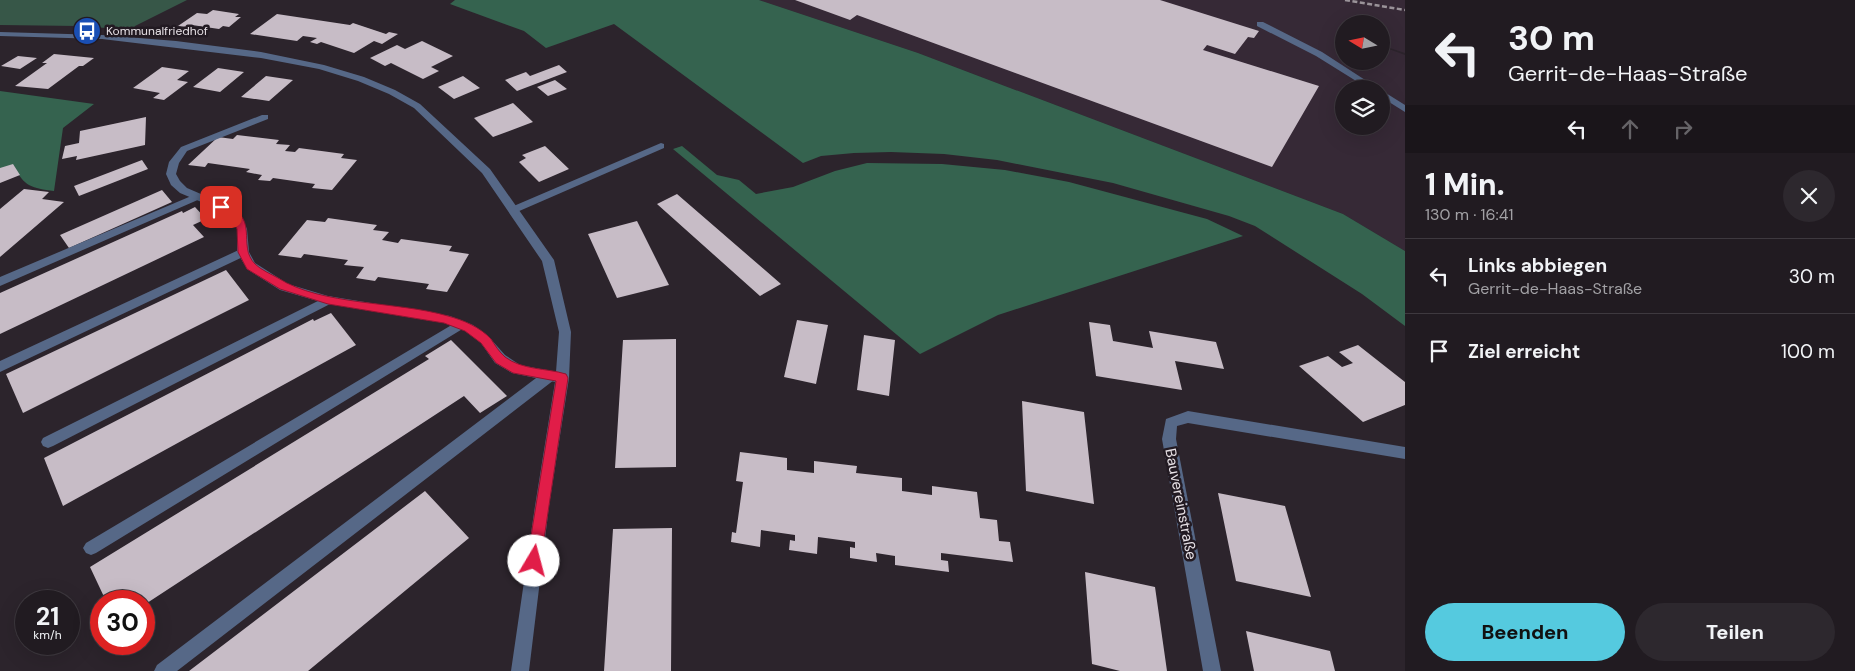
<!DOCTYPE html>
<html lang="de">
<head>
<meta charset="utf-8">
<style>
  body { margin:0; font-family:"DM Sans",sans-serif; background:#2d282e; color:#f1f3f6; height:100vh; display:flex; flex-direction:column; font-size:19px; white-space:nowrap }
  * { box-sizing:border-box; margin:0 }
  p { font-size:16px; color:#a2a1a5 }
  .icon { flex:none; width:28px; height:28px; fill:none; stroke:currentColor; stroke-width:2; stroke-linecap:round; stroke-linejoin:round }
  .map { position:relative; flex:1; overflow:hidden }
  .sheet { display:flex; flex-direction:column; background:#211b21; width:450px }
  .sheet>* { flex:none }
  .hud { background:#211b21; color:#f1f3f6; overflow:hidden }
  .needle { width:32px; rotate:280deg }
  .controls { position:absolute; left:1335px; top:15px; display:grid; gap:10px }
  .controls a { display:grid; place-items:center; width:55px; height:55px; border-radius:50%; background:#211b21; box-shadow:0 5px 20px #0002,0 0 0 1px #3e393f; font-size:25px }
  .speed { position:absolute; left:15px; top:590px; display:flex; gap:10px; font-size:25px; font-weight:700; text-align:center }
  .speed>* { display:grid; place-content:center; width:65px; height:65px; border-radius:50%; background:#211b21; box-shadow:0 5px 20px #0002,0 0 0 1px #3e393f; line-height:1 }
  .speed small { font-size:12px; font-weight:400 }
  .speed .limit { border:8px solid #d22; background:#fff; color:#111 }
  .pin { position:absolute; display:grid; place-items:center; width:42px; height:42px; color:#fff; margin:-21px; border-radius:10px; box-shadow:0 2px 8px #0006 }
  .me { position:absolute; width:55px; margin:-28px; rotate:8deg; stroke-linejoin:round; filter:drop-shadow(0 0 4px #0008) }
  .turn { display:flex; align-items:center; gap:18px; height:105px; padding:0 20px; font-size:22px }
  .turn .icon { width:65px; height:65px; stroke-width:2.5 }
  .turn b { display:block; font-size:35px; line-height:42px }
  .lanes { display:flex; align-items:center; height:48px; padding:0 20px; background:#0003; justify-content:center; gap:25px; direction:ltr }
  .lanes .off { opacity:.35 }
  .round { display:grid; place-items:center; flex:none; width:52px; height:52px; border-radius:26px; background:#2d282e }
  .head { display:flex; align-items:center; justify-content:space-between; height:85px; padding:0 20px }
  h1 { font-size:30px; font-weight:800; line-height:38px }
  .action { display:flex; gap:10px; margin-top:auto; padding:10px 20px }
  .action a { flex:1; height:58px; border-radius:30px; background:#55cadf; color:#111; font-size:20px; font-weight:800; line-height:58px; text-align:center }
  .action a+a { background:#2d282e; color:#f1f3f6 }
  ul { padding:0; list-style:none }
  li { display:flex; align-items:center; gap:15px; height:75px; padding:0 20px; border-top:1px solid #3e393f }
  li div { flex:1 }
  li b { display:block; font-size:19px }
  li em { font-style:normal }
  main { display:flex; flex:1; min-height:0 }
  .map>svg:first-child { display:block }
</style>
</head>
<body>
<main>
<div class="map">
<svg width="1405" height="671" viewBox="0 0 1405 671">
  <rect width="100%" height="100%" fill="#2c242c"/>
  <path fill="#362936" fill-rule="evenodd" d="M759 0H1405V53L1381 45V24H1344V61H1381V46L1405 55V251L1343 214 918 53ZM1344 89H1381V126H1344Z"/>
  <path fill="#375748" d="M0 0H187L135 26V30L78 26 0 25Z"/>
  <path fill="#35634f" d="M455 0H759L918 53 1343 214 1405 251V326L1362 294 1255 226 1229 216 1113 183 997 160 944 154 891 152 854 153 821 156 803 163 614 24 546 48 524 31 450 4Z
    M0 91 94 104 63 128 54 191C32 188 24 187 14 166L0 171Z
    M682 146 717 175 739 180 756 194 793 187 835 171 867 163 942 164 1005 170 1069 182 1207 219 1243 236 998 315 920 354 673 149Z"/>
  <path fill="#c7bcc6" d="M795 0H1160L1259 31 1254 38 1248 37 1235 54 1207 45 1203 50 1319 86 1272 167 857 15 850 20Z
    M213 10 239 14 235 17H241L229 27 223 26 219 29 192 25 189 27 178 26 197 13 207 14Z
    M277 14 350 25 353 23 386 34 389 32 398 34 382 44 374 41 354 53 321 42 317 44 310 42 317 38 303 36 297 41 250 34Z
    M422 41 453 56 431 67 439 71 423 79 391 63 385 66 370 58 397 45 405 49Z
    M54 54 94 58 83 66H79L48 89 15 86 47 63H42Z
    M18 56 37 58 20 69 1 66Z
    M559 65 567 72 517 91 505 80 526 72 530 76Z
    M162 67 189 71 177 80 188 82 164 100 153 98 160 93 133 88Z
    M218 68 244 72 220 92 193 87Z
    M266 76 293 80 269 101 241 97Z
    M463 76 480 88 454 99 438 87Z
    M555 80 567 89 548 96 537 87Z
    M513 103 533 122 493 137 474 118Z
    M146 117 145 145 76 160 77 156 62 159 65 146 79 143 80 131Z
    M237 135 279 140 276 144 290 145 285 151 295 152 299 148 344 154 341 158 357 160 332 190 312 188 315 184 273 178 270 181 258 180 262 175 246 172 250 169 208 163 205 167 188 165 218 137 233 139Z
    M545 146 569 169 539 182 519 162 526 158 522 155Z
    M142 160 148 169 79 196 74 186Z
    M13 164 20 175 0 183V168Z
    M24 189 49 192 42 199 64 202 0 257V209Z
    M162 190 172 202 69 248 60 235Z
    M677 194 781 284 760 296 657 204Z
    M195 207 206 219 193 225 204 237 0 334V293L182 211 183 213Z
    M328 218 377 225 373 230 389 232 382 240 398 243 401 239 452 246 449 251 469 254 447 292 426 289 429 284 378 277 375 281 356 278 364 267 344 265 348 260 304 254 301 258 278 255 307 220 325 222Z
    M637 221 669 285 617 298 588 234Z
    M226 270 249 300 23 413 6 374Z
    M331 313 356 345 63 506 44 458 313 319 314 321Z
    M797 320 828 325 816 384 784 377Z
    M1089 322 1110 325 1113 341 1153 348 1149 331 1216 342 1224 369 1175 361 1182 390 1096 376Z
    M864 335 895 340 889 396 857 390Z
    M676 339V467L615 468 623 340Z
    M451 340 507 396 480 413 464 396 144 605V601H106L90 567 429 359 425 356Z
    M1358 345 1405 382V405L1363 422 1299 366 1328 356 1342 367 1353 363 1339 352Z
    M1022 401 1084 412 1094 504 1026 491Z
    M740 452 787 458V470L814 473V461L857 466 856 473 902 478V491L932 495V486L977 492 980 518 997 520 999 541 1010 542 1013 562 941 553V560L948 561 949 572 895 565V556L876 553 877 562 850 558V547L855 548V542L818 537 817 554 789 550 790 540 795 541V535L761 530 760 547 731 542 732 532 736 533 743 482 736 481Z
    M425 491 469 538 308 671H189Z
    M1218 493 1285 506 1311 597 1236 581Z
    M672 528 671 671H604L613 529Z
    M1085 572 1155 587 1167 671H1120L1092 664Z
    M1246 631 1330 651 1335 671H1254Z"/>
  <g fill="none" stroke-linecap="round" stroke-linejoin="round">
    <path fill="#566887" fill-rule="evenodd" d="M1257 22H1263L1322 52 1379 89H1369L1316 56 1257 26Z
      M1381 90 1405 105V112L1381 97Z
      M661 143 664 144V148L517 212 513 213 508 210 509 208Z
      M196 194 201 197 200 199 0 286V277Z
      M243 248 247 249 249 252 247 255 0 372V361Z
      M328 296 332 297 334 300 332 303 53 446 48 448 43 446 41 442 43 438Z
      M460 320 464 322 466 325 464 328 96 553 91 555 86 553 83 548 86 543Z
      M549 371 554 372 556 376 554 380 177 671H154L157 665 544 372Z"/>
    <path fill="#566887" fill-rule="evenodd" d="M0 32 102 35 176 41 261 52 324 65 364 77 395 90 420 104 490 169 554 260 571 332 569 378 549 506 529 671H511L535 506 555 382 512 373 495 363 481 343 465 331 444 323 328 304 280 290 247 269 237 252V229L230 214 180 193 171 185 166 174 169 162 181 147 262 115H268V119L187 151 179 163 176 174 180 181 187 188 238 210 247 229 249 252 255 263 288 284 328 296 450 316 473 325 489 337 505 355 520 365 556 372 559 332 542 261 482 173 414 108 389 94 358 81 319 69 261 58 102 39 0 36Z
      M1188 411 1405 447V459L1188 423 1177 426 1176 439 1221 671H1203L1162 439 1166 419Z"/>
    <path stroke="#9a9399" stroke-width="2.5" stroke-dasharray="5 2.5" stroke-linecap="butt" d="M1345 0 1405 10"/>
  </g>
  <path fill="#e11d48" stroke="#92132f" d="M221 204C262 215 236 245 255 264 261 270 271 274 278 278 322 306 397 301 448 316 463 320 480 327 491 339 495 345 499 352 505 357 522 370 546 368 566 374L568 378 540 566 534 568 529 566 527 561 556 381 513 373 496 363 481 343 465 331 444 323 328 304 280 289 247 269 238 252 237 229 230 214 216 207Z"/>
  <defs>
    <g id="bus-disc" transform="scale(1.4375)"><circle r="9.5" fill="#1a4fb4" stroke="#221a22"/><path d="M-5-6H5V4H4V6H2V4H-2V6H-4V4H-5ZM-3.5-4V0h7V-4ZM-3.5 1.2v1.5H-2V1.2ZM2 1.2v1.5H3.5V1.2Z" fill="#fff"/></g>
  </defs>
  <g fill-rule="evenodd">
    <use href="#bus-disc" x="87" y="31"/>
  </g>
  <g text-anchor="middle" stroke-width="5" stroke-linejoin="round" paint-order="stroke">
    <g font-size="12" fill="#e6e0e5" stroke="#221a22" text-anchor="start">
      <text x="106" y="35">Kommunalfriedhof</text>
    </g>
    <g font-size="15" fill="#e6e0e5" stroke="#221a22">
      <text transform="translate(1181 504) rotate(79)" y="5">Bauvereinstraße</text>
    </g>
  </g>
</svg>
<div class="controls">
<a><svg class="needle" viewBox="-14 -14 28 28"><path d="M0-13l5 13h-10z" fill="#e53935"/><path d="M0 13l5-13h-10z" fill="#a2a1a5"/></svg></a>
<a><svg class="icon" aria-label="layers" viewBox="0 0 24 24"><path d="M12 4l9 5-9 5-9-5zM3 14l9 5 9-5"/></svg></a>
</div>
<div class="speed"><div>21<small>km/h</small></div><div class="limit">30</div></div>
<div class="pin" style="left:221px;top:207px;background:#d93025"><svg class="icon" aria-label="arrive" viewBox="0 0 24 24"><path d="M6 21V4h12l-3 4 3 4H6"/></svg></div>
<svg class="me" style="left:534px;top:561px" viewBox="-20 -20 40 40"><circle r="19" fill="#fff"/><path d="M0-13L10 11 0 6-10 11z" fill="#e11d48"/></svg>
</div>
<section class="sheet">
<div class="hud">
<div class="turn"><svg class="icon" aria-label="left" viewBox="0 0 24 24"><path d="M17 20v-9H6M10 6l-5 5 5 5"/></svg><div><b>30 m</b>Gerrit-de-Haas-Straße</div></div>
<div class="lanes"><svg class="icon" aria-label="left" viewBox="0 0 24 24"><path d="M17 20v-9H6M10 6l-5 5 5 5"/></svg><svg class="icon off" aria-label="ahead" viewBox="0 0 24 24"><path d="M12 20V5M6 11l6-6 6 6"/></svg><svg class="icon off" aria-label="right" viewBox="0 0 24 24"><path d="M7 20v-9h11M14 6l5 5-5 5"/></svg></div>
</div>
<div class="head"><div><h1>1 Min.</h1><p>130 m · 16:41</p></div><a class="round"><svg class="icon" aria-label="close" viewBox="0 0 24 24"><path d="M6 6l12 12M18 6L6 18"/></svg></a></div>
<ul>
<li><svg class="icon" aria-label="left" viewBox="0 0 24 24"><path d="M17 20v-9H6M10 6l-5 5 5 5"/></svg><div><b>Links abbiegen</b><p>Gerrit-de-Haas-Straße</p></div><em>30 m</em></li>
<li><svg class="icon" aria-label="arrive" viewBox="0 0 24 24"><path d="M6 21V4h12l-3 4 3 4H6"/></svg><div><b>Ziel erreicht</b></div><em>100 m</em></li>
</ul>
<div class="action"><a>Beenden</a><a>Teilen</a></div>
</section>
</main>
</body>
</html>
